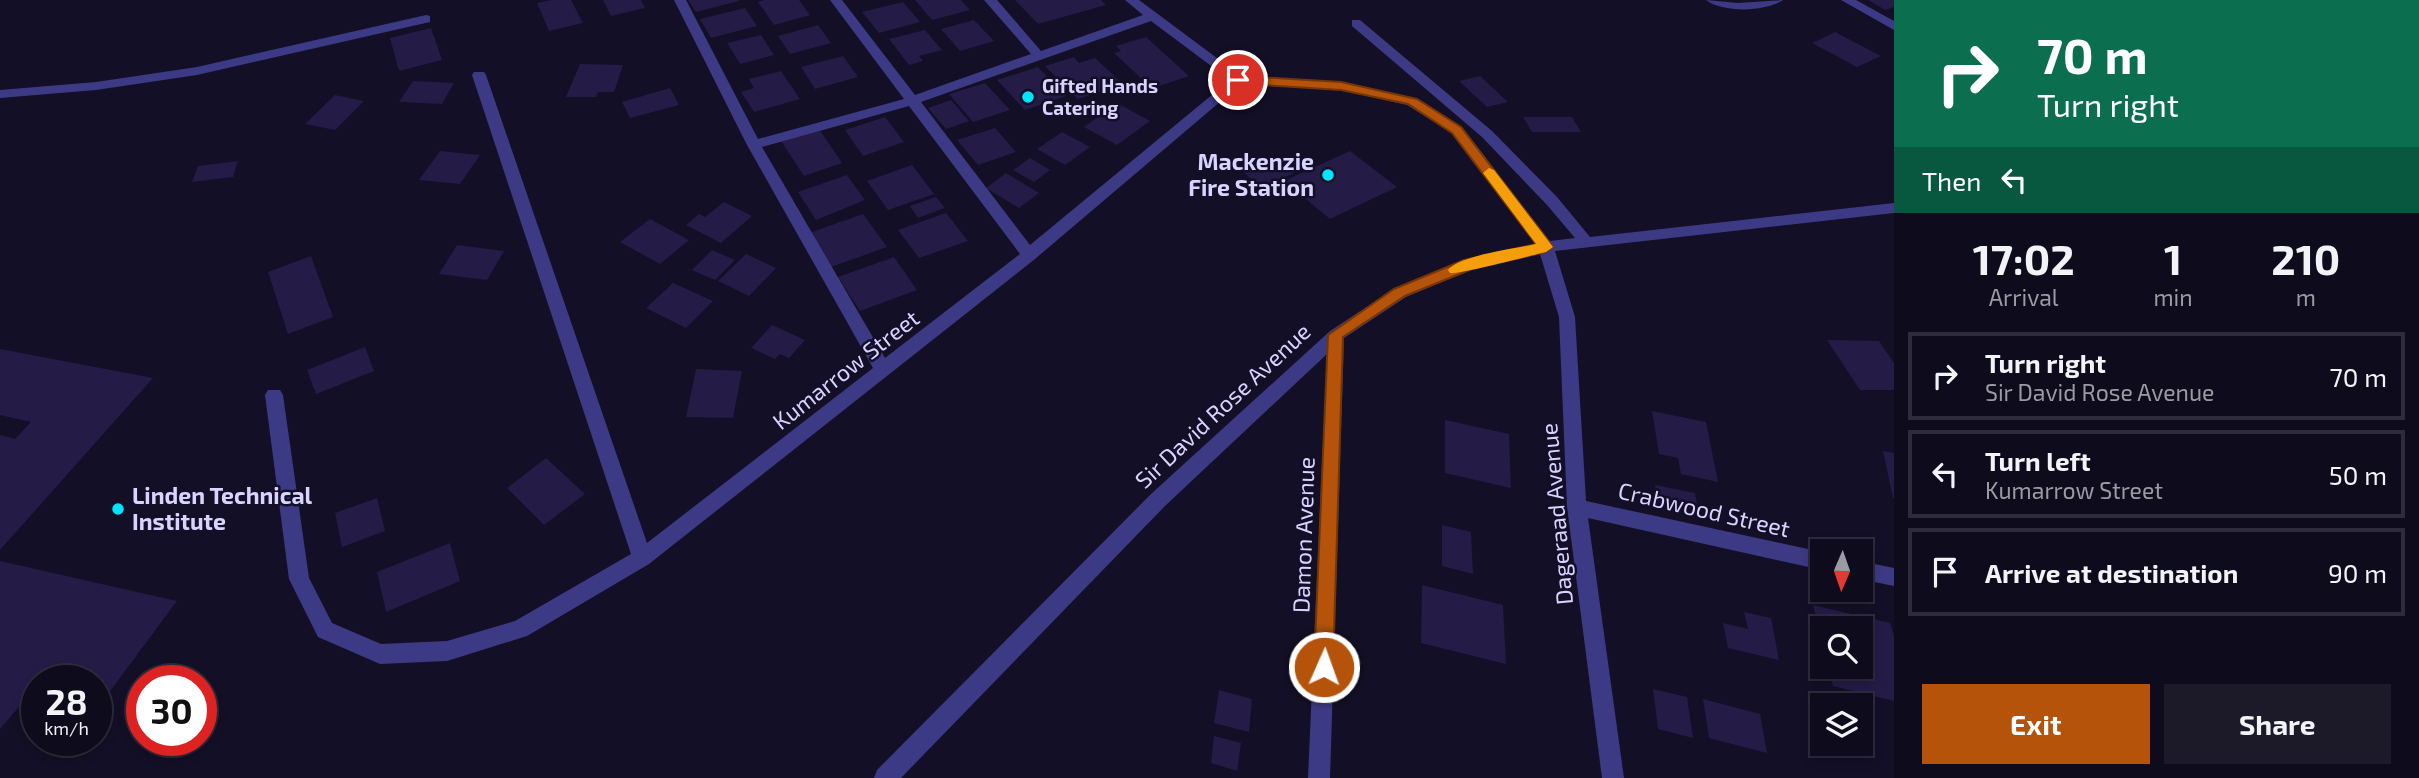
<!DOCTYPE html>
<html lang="en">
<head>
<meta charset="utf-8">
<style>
  body { margin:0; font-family:"Exo 2",sans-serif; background:#1c1929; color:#f1f3f6; height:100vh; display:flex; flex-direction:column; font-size:26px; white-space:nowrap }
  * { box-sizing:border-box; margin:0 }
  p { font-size:23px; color:#9b9ba3 }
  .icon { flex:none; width:38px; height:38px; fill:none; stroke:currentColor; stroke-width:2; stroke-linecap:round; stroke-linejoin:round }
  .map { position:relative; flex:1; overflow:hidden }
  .side { display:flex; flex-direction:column; background:#0e0b1c; width:525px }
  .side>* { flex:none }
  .banner { background:#0b6e4f; color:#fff; overflow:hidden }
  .needle { width:46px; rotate:182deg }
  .buttons { position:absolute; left:1810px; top:539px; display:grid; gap:14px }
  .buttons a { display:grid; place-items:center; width:63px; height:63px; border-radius:0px; background:#0e0b1c; box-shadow:0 4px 10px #0003,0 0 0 2px #2e2b3b; font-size:35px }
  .speed { position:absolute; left:21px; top:665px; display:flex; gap:14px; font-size:35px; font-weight:700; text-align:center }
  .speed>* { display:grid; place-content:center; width:91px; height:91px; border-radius:50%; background:#0e0b1c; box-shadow:0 4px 10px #0003,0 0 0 2px #2e2b3b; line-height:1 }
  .speed small { font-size:18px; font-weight:400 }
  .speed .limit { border:10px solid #d22; background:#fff; color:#111 }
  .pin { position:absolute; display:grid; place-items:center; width:60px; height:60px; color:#fff; margin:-30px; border:4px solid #fff; border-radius:50%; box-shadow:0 2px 7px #0007 }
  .me { position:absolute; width:77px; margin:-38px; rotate:2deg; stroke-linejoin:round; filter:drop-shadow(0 0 5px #0008) }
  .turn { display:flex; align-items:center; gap:24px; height:147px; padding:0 28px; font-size:32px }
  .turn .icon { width:91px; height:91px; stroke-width:2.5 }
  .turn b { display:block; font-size:49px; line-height:60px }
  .then { display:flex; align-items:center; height:66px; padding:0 28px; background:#0003; gap:14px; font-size:26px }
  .eta { display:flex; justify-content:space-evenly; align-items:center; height:119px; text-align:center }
  .eta b { font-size:42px; font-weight:700; line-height:49px }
  .primary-button { display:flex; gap:14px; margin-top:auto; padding:14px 28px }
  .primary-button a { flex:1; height:80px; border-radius:0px; background:#b45309; color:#fff; font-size:28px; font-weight:700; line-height:80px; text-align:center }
  .primary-button a+a { background:#1c1929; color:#f1f3f6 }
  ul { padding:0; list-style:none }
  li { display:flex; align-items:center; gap:21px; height:88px; margin:0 14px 10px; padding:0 14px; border:4px solid #2e2b3b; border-radius:0px }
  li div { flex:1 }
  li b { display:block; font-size:26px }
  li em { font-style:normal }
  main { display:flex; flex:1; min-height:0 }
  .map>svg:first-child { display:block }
</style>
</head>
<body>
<main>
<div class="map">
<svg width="1894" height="778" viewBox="0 0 1894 778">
  <rect width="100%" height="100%" fill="#130f26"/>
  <path fill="#241b47" d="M551 0H571L583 23 549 31 537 3Z
    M603 0H641L645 8 611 16Z
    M688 0H739V1L696 12Z
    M764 0H799L810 15 774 25 758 2Z
    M915 0H961L970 10 932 20Z
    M1015 0H1101L1106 5 1038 24Z
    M1868 0H1894V7L1885 10Z
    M903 2 920 22 879 33 862 12Z
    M745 8 757 26 711 38 700 19Z
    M974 20 994 41 960 51 941 29Z
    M818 25 831 43 790 54 778 36Z
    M431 28 442 60 399 71 390 38Z
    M925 30 942 50 919 56 923 61 909 65 889 39Z
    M1835 32 1881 56 1857 67 1812 43Z
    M761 35 774 55 740 64 727 43Z
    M1146 37 1189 76 1159 86 1152 80 1145 82 1114 53 1121 51 1116 46Z
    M843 56 858 77 815 89 801 67Z
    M1074 57 1079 63 1095 58 1123 84 1078 99 1045 66Z
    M580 64 623 65 614 92H598L596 97H566Z
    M1038 67 1066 96 1025 110 997 80Z
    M781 71 800 99 754 112 741 92 754 88 749 79Z
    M1480 76 1508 102 1487 107 1459 81Z
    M413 81 454 83 442 104 399 102Z
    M985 83 1010 110 973 122 949 94Z
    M670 88 679 105 630 118 622 102Z
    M335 95 364 101 335 130 305 124Z
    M951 100 969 121 946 129 928 108Z
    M1117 103 1150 121 1117 145 1084 127Z
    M885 117 904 142 863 156 845 130Z
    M1523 117H1572L1581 132H1532Z
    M995 128 1016 152 978 165 957 140Z
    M819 129 842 163 804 176 781 141Z
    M1062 132 1090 147 1065 165 1037 149Z
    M440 151 480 155 460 184 419 180Z
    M1350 151 1397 187 1330 219 1284 181Z
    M1274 156 1294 173 1262 188 1242 171Z
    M1030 158 1050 170 1034 182 1013 170Z
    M238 161 233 177 192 182 198 166Z
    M912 165 934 194 888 210 867 181Z
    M1006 173 1039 193 1019 208 986 188Z
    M847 175 865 200 816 220 798 192Z
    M936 197 945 208 918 218 910 206Z
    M724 202 752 216 721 243 686 225 699 214 705 217Z
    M946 213 968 241 919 258 898 230Z
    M863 214 887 247 831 267 809 233Z
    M650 219 689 240 660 264 620 242Z
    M457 245 504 251 487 280 439 274Z
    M712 250 735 260 715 280 692 270Z
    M746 254 776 268 749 296 718 281Z
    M311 256 333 317 288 334 268 272Z
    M894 257 917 290 860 311 838 277Z
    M673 283 713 301 686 328 646 308Z
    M772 325 805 340 789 358 780 354 775 359 751 348Z
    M1827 340 1879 341 1894 363V390H1860Z
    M365 347 374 371 316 394 307 370Z
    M0 349 153 378 0 550V435L15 439 31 422 0 415Z
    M696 369 742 371 733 418 686 417Z
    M1652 411 1706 422 1718 482 1681 474 1678 458 1659 454Z
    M1445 420 1509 434 1511 488 1445 473Z
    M1883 451 1894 453V498H1893Z
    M546 458 585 494 544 525 507 488Z
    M1655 485 1695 493 1698 510 1658 502Z
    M377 498 385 531 342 547 335 513Z
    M1442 525 1471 532 1473 574 1442 566Z
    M450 543 460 581 386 612 377 572Z
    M0 561 177 601 102 702 96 700V681H37V686L0 729Z
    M1422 585 1503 605 1506 664 1421 643Z
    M1813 605 1890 623 1894 636V701L1833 686 1828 667H1860V628H1822L1821 637Z
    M1744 612 1771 618 1779 660 1728 648 1723 623 1748 629Z
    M1653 689 1687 697 1693 738 1658 729Z
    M1219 690 1252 699 1249 732 1214 723Z
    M1703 699 1760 714 1767 753 1709 738Z
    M1214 736 1241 743 1237 771 1211 763Z"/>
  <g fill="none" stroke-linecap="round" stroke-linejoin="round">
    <path fill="#3d3a85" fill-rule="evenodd" d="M674 0H686L758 139 904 99 830 0H842L915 95 1031 54 984 0H997L1041 51 1143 15 1125 0H1139L1241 76 1341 82 1417 99 1462 127 1550 241 1575 238 1547 205 1482 137 1352 26V20H1360L1492 131 1557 197 1590 237 1894 203V213L1555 251 1575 317 1586 501 1822 552V570L1588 518 1624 778H1602L1567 507 1559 317 1540 254 1473 269 1406 297 1344 338 1330 778H1308L1327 354 1165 506 901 778H874L877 770 1151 494 1330 331 1394 289 1463 260 1535 244 1452 133 1407 105 1341 90 1241 84 1035 259 649 564 527 636 447 661 380 664 318 637 289 579 265 395 268 390H280L283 395 309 578 332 623 381 644 447 641 515 621 631 554 472 75 474 72H484L486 75 647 543 873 368 747 145ZM1151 21 1230 80 1030 245 921 102ZM909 106 1020 254 885 358 762 147Z
      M1706 0 1738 3 1783 0C1766 12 1723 13 1706 0Z
      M1841 0H1856L1894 21V30Z
      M426 15 430 16V22L197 75 96 90 0 98V90L96 82 197 67Z
      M1860 561 1894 568V586L1860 579Z"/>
  </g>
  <path fill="#b45309" stroke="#753606" stroke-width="2" d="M1238 76 1341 82 1417 99 1461 127 1553 247 1546 252 1472 269 1405 296 1343 337 1333 667 1330 674 1324 676 1317 674 1314 667 1328 335 1394 289 1464 260 1536 244 1452 133 1408 104 1341 90 1233 83 1231 80Z"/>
  <path fill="#f59e0b" d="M1489 168 1494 170 1553 247 1546 252C1533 255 1456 275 1450 273L1448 270C1460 255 1515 249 1536 244L1483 173Z"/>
  <g fill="#00e5ff" stroke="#130f26" stroke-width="2.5">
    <circle cx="1028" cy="97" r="7"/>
    <circle cx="1328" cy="175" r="7"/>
    <circle cx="118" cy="509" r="7"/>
  </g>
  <g text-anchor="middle" stroke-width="5" stroke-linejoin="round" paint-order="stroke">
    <g font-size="19" font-weight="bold" fill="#d9d4ff" stroke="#130f26" text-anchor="start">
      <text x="1042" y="93">Gifted Hands<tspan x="1042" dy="22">Catering</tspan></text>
    </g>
    <g font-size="23" font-weight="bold" fill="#d9d4ff" stroke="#130f26" text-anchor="end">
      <text x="1314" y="170">Mackenzie<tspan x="1314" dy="26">Fire Station</tspan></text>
      <text x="132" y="504" text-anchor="start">Linden Technical<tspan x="132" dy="26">Institute</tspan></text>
    </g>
    <g font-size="23" fill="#d9d4ff" stroke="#130f26">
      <text transform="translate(846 370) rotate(-38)" y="8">Kumarrow Street</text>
      <text transform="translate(1223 406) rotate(-43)" y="8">Sir David Rose Avenue</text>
      <text transform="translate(1704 510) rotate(13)" y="8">Crabwood Street</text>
      <text transform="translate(1557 514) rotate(-95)" y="8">Dageraad Avenue</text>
      <text transform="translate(1304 535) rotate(-88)" y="8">Damon Avenue</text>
    </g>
  </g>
</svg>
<div class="buttons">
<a><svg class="needle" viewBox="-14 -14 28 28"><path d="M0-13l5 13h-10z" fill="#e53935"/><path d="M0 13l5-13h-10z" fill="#9b9ba3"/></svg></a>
<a><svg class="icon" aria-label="search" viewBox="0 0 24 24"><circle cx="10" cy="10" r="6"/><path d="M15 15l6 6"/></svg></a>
<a><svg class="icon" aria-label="layers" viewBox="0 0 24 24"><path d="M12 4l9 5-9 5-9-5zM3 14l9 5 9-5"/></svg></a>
</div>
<div class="speed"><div>28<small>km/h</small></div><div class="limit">30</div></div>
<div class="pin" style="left:1238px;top:80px;background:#d93025"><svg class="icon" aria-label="arrive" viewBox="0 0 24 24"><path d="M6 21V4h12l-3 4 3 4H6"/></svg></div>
<svg class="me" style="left:1324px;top:667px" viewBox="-20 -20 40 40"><circle r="17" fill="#b45309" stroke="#fff" stroke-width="3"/><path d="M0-11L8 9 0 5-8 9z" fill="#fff"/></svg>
</div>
<section class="side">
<div class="banner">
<div class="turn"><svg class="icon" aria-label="right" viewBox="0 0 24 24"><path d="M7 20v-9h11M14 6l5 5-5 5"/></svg><div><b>70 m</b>Turn right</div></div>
<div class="then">Then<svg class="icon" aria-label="left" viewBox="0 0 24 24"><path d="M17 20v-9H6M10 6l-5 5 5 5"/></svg></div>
</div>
<div class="eta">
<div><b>17:02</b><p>Arrival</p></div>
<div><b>1</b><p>min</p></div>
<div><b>210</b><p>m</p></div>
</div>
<ul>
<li><svg class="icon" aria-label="right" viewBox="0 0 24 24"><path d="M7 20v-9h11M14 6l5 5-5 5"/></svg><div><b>Turn right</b><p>Sir David Rose Avenue</p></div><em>70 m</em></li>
<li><svg class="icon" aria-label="left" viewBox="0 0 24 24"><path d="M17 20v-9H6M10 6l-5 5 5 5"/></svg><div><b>Turn left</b><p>Kumarrow Street</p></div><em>50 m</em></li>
<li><svg class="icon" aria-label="arrive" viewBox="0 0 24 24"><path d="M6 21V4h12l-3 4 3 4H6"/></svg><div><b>Arrive at destination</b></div><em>90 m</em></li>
</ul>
<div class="primary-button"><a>Exit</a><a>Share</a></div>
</section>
</main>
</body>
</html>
